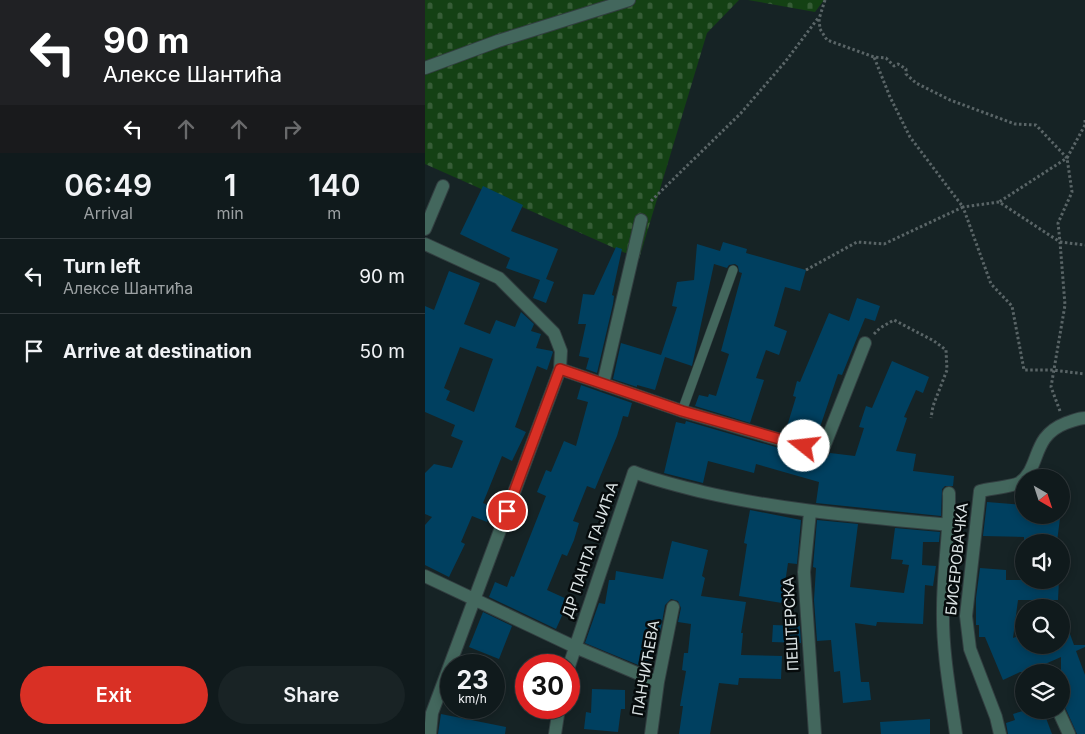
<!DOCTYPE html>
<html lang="en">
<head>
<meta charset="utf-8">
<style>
  body { margin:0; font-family:Inter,sans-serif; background:#192325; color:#f1f3f6; height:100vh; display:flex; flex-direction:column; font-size:19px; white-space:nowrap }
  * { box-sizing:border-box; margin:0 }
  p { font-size:16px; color:#9ca1a3 }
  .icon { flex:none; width:28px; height:28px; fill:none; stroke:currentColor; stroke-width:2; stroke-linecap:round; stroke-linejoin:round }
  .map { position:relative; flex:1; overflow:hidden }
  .side { display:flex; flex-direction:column; background:#101a1c; width:425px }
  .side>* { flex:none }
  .guide { background:#202124; color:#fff; overflow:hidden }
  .needle { width:32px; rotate:141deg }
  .tools { position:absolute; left:590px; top:469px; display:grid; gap:10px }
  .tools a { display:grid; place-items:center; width:55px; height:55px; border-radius:50%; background:#101a1c; box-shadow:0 2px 8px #0003,0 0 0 1px #30383b; font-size:25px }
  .speed { position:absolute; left:15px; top:654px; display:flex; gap:10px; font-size:25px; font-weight:700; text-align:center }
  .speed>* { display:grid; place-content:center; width:65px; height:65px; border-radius:50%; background:#101a1c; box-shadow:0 2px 8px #0003,0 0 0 1px #30383b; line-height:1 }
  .speed small { font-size:12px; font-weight:400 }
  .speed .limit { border:8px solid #d22; background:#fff; color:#111 }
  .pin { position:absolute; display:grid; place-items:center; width:42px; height:42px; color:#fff; margin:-21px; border:2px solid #fff; border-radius:50%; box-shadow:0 1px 5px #0007 }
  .me { position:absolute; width:55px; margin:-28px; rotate:286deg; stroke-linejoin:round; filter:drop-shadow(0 0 4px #0008) }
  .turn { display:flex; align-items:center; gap:18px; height:105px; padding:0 20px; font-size:22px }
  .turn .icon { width:65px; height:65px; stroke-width:2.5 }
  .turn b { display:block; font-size:35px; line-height:42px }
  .lanes { display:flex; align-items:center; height:48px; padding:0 20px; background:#0003; justify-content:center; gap:25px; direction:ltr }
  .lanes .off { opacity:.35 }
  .eta { display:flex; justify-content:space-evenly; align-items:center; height:85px; text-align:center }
  .eta b { font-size:30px; font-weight:600; line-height:35px }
  .primary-button { display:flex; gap:10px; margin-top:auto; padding:10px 20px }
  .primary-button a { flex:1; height:58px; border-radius:30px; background:#d93025; color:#fff; font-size:20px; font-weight:600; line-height:58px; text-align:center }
  .primary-button a+a { background:#192325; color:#f1f3f6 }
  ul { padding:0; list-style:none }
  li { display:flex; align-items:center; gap:15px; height:75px; padding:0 20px; border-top:1px solid #30383b }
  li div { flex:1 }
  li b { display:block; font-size:19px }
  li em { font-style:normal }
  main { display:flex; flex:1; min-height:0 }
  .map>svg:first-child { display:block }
</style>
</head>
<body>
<main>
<section class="side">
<div class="guide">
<div class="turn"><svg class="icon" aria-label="left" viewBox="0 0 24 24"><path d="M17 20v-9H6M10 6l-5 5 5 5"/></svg><div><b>90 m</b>Алексе Шантића</div></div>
<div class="lanes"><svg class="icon" aria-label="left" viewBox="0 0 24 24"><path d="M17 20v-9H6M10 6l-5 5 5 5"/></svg><svg class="icon off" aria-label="ahead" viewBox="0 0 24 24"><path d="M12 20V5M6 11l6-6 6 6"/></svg><svg class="icon off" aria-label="ahead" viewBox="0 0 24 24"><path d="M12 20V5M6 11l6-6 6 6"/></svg><svg class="icon off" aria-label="right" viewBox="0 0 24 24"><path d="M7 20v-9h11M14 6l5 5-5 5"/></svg></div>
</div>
<div class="eta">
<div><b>06:49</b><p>Arrival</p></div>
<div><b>1</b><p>min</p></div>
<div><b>140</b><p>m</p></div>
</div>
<ul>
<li><svg class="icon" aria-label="left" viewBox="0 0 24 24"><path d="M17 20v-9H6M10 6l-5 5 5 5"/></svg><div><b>Turn left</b><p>Алексе Шантића</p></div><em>90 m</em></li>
<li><svg class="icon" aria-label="arrive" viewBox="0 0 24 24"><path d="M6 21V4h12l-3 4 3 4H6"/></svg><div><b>Arrive at destination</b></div><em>50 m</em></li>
</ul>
<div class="primary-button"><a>Exit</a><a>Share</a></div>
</section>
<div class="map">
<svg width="660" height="734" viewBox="0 0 660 734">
  <defs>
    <pattern id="cemetery-stones" width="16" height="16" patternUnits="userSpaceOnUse" patternTransform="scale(1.25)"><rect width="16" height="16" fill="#144114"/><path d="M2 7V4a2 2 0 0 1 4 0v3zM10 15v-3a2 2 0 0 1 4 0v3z" fill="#365c36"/></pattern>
  </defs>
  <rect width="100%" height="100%" fill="#162325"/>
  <path fill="url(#cemetery-stones)" d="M0 0H314L282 33 214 259 0 164Z
    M323 0H399L390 12Z"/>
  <path fill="#004060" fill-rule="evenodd" d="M58 186 98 205 86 231 133 249 121 279 129 282 121 303 108 298 115 280 81 268 85 258 35 234Z
    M298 242 322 249 321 253 381 270 375 291 360 287 349 326 362 331 354 355 341 350 331 378 339 380 325 423 270 406 274 395 283 397 284 394 291 396 304 354 296 351 317 273 314 272 313 266 310 264 304 265 302 268 289 264 267 366 240 357 230 390 212 385V387L188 379 196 343 236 355 252 307 247 306 252 282 269 280 272 244 295 251Z
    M191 247 197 249 187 295 189 296 188 304 172 373 161 369 164 358 154 356 161 324H153L158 294 169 295Z
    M24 271 55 283 39 324 65 334 71 320 90 327 96 312 109 324 106 331 116 334 111 348 127 351 128 352 122 370 112 366 90 427 101 432 87 461 77 456 58 503 68 507 62 522 47 516 36 542 40 544 24 577 0 565V525L7 517 0 514V473L9 464 27 468 38 441 26 436 30 425 0 412V306L9 310ZM35 347 68 359 49 412 21 400 25 391 19 388Z
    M432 298 455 306 450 321 440 318 417 375 413 374 390 442 360 433 371 397 368 396 372 381 375 382 404 313 424 321Z
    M467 361 504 377 498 393 491 390 479 417 482 418 471 451 491 454 488 471 529 476 528 486H520L517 489 516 516 391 503 394 482 331 464 329 473 283 461 278 483 239 473 251 422 260 424 261 421 395 460 402 458 405 453 430 456 439 428 434 427 441 406 447 408Z
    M156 385 207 403 203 417 198 416 192 436 170 489 162 486 148 521 154 523 149 540 142 556 137 554 122 590 144 600 131 629 64 597 70 582 82 587 86 576 89 577 121 496 112 492 121 470 126 472 139 441 151 446 163 402 152 399Z
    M562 502 599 505V515L635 518 632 542 599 541V537L558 536Z
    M325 510 376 520 372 564 363 563 357 603 314 596 322 544 319 543Z
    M392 520 433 524 425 587 479 593 484 565 477 564 478 560 466 559 470 528 515 532 514 542H498L497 565 511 566 508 586 500 585 498 624 452 622 451 626 430 623 436 682H444L446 700 418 703 415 671 409 672 406 640 392 641 389 600 391 568 388 567Z
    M247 541 283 550 277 576 280 578 276 596 321 602 316 633H318L316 655 357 656 356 679 314 678 313 685 294 683 285 734H254L258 706H255L261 671 257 670 259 653H263L266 624 253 622 256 608 253 601 246 599 240 605 236 628 223 669 160 643 174 603 180 604 184 580H190L191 571 238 579Z
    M555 568 581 570V580H634L633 600H593L588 638 599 634V645H636V615H638L649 645H660V647L651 651 660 675V734H652L640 707 636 703V657L602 672H595L578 680 560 637H554V625H551V598Z
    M58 612 87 626 74 659 44 647Z
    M348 625 375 626 376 643 347 642Z
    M167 689 200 690V709H196L193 732 159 729 161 712 166 713Z
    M601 710H618L627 734H583L581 723 590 720 588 714Z
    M16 714 81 727 80 734H13Z
    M505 719V734H456L455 722Z"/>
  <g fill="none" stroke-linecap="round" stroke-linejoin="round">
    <g stroke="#323e40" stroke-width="10">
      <path id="service" d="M257 411 308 270"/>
    </g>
    <g stroke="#323e40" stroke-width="14">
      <path id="minor" d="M0 68 73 41 204 0
        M0 229 18 186
        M0 244 74 278 129 333 136 351 135 369 7 713 5 734
        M135 369 257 411 397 452 440 343
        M178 384 216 220
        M524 493C525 532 518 569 518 608 517 650 525 692 531 734
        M385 512 379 572 390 734
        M0 576 150 647 233 682
        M144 666 209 472C232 481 254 486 278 492 359 511 442 517 524 525
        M633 710 644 734
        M130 734 134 708
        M226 734 233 682 248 607
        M575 734 571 717 545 649 541 616 555 491C563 489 589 486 594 483 617 467 605 437 641 423 648 421 653 418 660 418"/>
    </g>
    <path stroke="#5a6567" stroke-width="3" stroke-dasharray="2.5 2.5" stroke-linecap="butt" d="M400 0 394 19 395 29 402 40 449 57 461 58 469 66 473 64 481 69V74L491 83 525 100 590 124 611 125 642 158 574 202
      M660 120V125L642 158 647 192 633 223 635 242 660 245
      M226 201 316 113 360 62 394 17
      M381 270 432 242 459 244 538 207 485 137 465 97 449 57
      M449 334 455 328 469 320 509 341 521 350 522 370 508 406 506 418
      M635 411 626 387 640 305 635 242 574 202 538 207 566 284 587 306 599 370H628L660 374"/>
    <use href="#service" stroke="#43675d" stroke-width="9"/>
    <use href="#minor" stroke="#43675d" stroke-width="12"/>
  </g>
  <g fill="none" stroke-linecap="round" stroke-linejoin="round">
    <g stroke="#8d1f18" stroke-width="12">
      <path id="route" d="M82 511 135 369 257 411 379 446"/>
    </g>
    <use href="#route" stroke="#d93025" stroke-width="9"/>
  </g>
  <g text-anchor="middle" stroke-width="5" stroke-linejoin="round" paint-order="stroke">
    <g font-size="15" fill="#dbe3e4" stroke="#060b0c">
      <text transform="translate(165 550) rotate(-71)" y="5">ДР ПАНТА ГАЈИЋА</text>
      <text transform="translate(532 559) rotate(-84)" y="5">БИСЕРОВАЧКА</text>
      <text transform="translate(366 624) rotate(-93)" y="5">ПЕШТЕРСКА</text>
      <text transform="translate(221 668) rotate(-80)" y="5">ПАНЧИЋЕВА</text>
    </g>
  </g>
</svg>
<div class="tools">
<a><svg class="needle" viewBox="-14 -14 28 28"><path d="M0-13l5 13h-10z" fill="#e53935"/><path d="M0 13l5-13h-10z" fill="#9ca1a3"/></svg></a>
<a><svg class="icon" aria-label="sound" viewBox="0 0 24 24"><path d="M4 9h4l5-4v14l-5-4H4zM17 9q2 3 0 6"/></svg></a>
<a><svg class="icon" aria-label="search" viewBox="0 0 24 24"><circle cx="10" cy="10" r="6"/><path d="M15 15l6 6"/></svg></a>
<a><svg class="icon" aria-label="layers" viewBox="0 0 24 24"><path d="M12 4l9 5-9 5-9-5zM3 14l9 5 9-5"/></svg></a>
</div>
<div class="speed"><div>23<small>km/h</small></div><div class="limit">30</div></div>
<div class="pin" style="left:82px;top:511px;background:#d93025"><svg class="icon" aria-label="arrive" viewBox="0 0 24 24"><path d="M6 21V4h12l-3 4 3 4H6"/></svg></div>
<svg class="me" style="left:379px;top:446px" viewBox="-20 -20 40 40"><circle r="19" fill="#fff"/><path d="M0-13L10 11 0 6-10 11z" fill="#d93025"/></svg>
</div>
</main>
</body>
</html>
